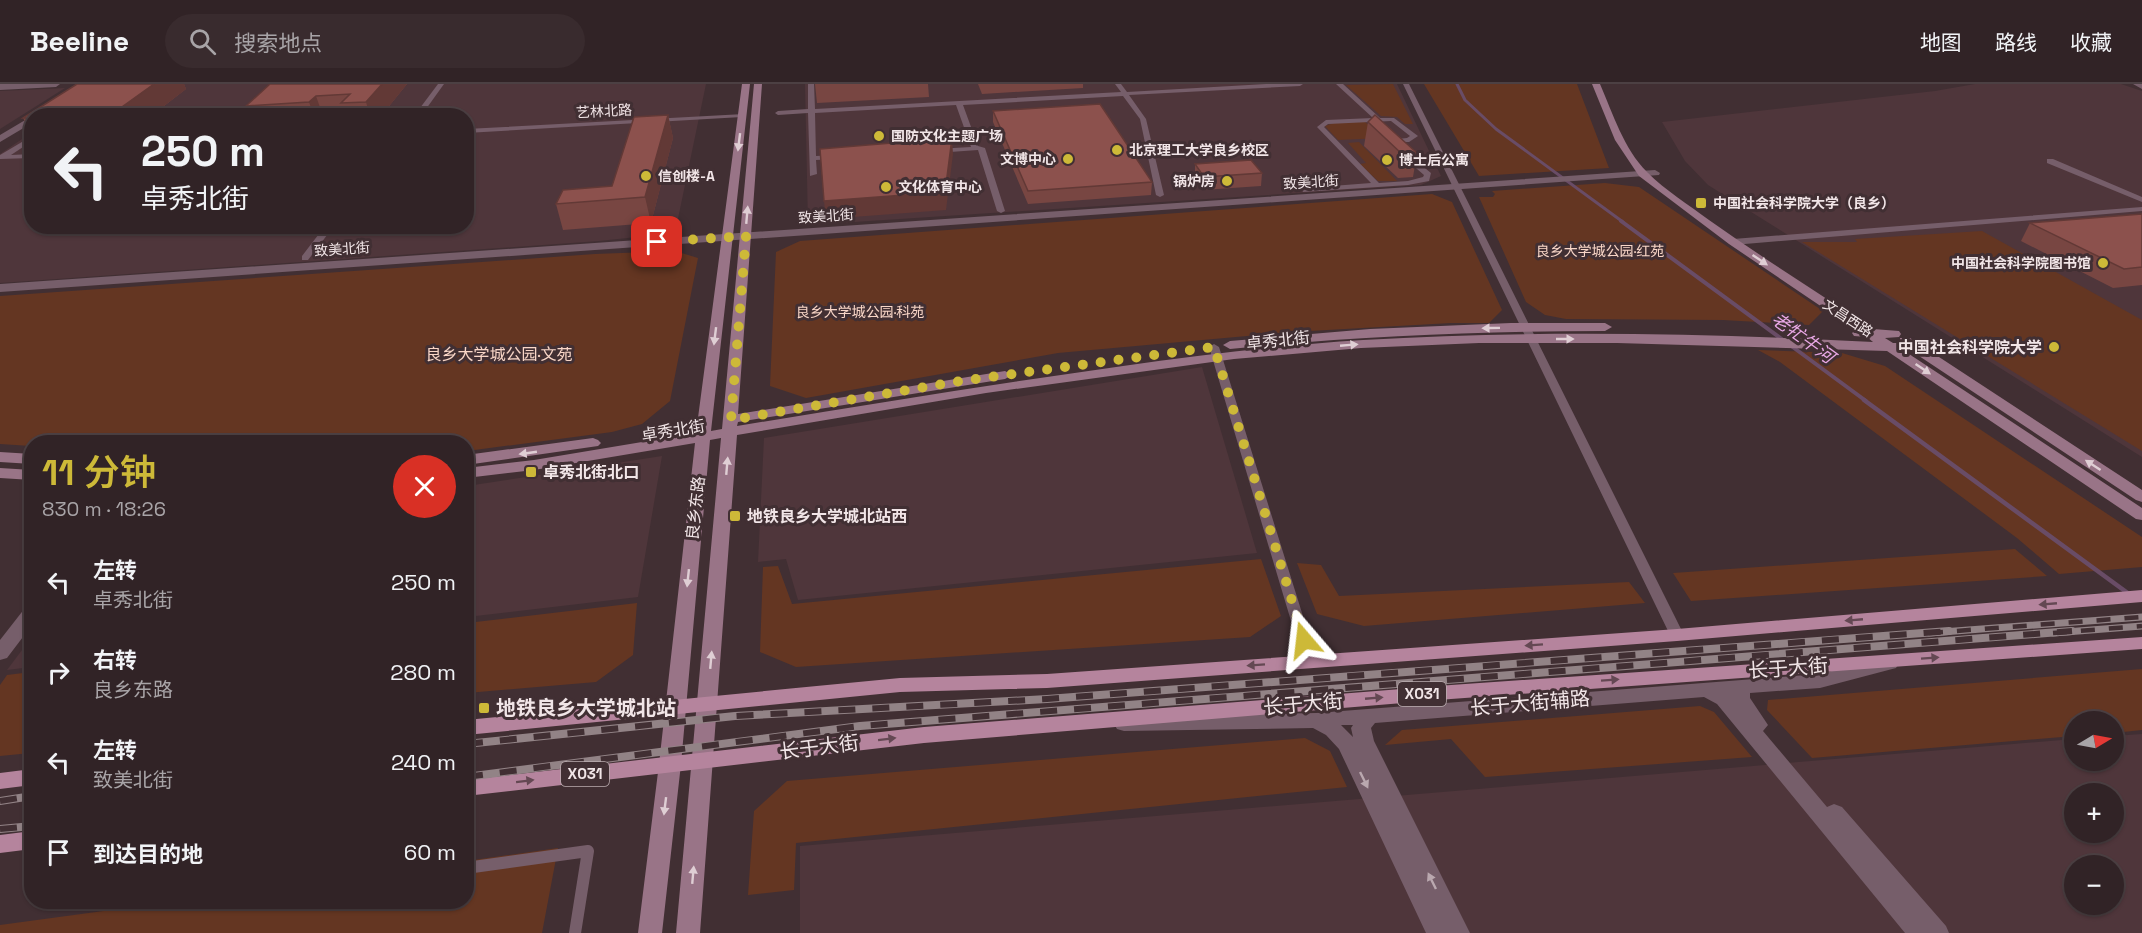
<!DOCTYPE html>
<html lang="zh">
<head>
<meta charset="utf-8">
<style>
  body { margin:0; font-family:"Space Grotesk","Noto Sans SC",sans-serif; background:#392b2e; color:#f1f3f6; height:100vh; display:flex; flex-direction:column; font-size:22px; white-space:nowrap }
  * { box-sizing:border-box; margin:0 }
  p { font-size:20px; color:#a8a4a7 }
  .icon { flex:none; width:33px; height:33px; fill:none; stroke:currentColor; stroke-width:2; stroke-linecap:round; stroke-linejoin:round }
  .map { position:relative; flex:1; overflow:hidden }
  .details { position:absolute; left:24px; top:351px; width:450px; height:474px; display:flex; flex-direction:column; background:#312326; border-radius:24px; box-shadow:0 2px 4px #0004,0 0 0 2px #4c4043 }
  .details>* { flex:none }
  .hud { position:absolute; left:24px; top:24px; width:450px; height:126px; border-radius:24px; box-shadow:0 2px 4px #0004,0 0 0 2px #4c4043; background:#312326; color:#f1f3f6; overflow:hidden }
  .needle { width:39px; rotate:80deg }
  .fabs { position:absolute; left:2064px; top:627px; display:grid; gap:12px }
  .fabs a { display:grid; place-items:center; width:60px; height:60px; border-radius:50%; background:#312326; box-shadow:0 2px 4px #0004,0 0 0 2px #4c4043; font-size:30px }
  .pin { position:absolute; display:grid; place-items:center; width:51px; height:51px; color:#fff; margin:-26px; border-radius:12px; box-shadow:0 3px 9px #0006 }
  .me { position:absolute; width:66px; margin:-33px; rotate:343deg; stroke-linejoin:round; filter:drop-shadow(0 0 4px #0008) }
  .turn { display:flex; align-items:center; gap:21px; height:126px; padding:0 18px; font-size:27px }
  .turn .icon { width:78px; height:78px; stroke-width:2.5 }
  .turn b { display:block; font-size:42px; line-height:51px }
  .round { display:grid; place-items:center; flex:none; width:63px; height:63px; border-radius:32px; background:#392b2e }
  .summary { display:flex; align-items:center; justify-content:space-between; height:102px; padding:0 18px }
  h1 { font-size:36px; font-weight:600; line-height:45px; color:#cdb938 }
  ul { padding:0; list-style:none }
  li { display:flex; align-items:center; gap:18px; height:90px; padding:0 18px }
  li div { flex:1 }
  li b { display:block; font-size:22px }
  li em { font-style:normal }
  header { display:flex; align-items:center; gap:36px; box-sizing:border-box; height:84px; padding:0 30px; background:#312326; border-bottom:2px solid #4c4043 }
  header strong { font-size:28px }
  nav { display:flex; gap:33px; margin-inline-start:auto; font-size:21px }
  .search { width:420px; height:54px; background:#392b2e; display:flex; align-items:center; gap:15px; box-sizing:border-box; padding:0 21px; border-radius:33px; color:#a8a4a7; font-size:22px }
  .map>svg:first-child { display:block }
</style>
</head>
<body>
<header>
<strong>Beeline</strong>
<div class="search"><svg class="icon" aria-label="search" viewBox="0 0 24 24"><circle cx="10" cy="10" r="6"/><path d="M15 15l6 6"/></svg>搜索地点</div>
<nav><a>地图</a><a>路线</a><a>收藏</a></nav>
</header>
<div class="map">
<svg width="2142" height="849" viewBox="0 0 2142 849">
  <rect width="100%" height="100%" fill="#412f33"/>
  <path fill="#4f363b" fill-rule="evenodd" d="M152 0H706L675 149 599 157 0 199V70L31 49 32 142H466V32L58 31Z
    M805 0H1397L1441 92 1421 101 808 141Z
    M1975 0H2121L2142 7V373L1708 101 1685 77 1662 38 1935 7Z
    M65 4 0 45V7Z
    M1202 283 1257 469 798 516 786 475 758 478 764 354Z
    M662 372 638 513 467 533V402Z
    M31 554V583L7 586Z
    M2142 650V849H800V762L2074 655V676H2114V652ZM2074 710H2114V748H2074ZM2074 782H2114V820H2074Z"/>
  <path fill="#643622" d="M1393 0 1413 40H1405L1397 33 1381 32 1346 1Z
    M1424 0H1577L1609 84 1479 92Z
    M1364 37 1383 54 1338 56 1325 42 1334 39Z
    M1359 58 1397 97H1378L1360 80 1366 79 1348 59Z
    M1605 99 1639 103 1823 227 1809 241 1723 236 1566 235 1545 231 1526 218 1479 113H1493L1495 110 1492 107Z
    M1432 110 1452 118 1502 226 1489 239H1451L1292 248 1058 269 806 314 770 302 776 168 800 157Z
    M1982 147 2142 236V367L1802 158H1857L1855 155Z
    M675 167 698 174 670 317 642 340 612 348 467 367 466 358H32L31 362 0 360V212L595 170Z
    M1758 266 1842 269 1885 282 2142 453V483L2059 490 2017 454 1780 278Z
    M2015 465 2047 492 1691 517 1673 489Z
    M1261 475 1281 532 1250 553 796 583 760 568 763 483 778 482 792 520Z
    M1297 479 1321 481 1339 512 1629 498 1645 519 1364 542 1317 530Z
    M637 519 633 571 596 598 467 609V539Z
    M2142 585V646L2114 649V638H2074V652L1812 674 1767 626 1768 616Z
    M31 588V669L0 672V601L7 591Z
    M1700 622 1714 628 1752 673 1485 693 1451 655 1385 661 1402 646Z
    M1305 654 1330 667 1347 703 796 759 794 806 748 811 754 727 787 697Z
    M558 764 542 849H0V841L170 818H466L467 777Z"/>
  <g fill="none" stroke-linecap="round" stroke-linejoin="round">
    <path stroke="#694c66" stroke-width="3" d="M1457 0 1465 16 1496 45 1623 138"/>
    <path stroke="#694c66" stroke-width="4" d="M1621 137 1783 256
      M1790 261 1866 317"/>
    <path stroke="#694c66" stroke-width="4.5" d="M1864 316 2129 510"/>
    <path stroke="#765e6a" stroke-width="12" d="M466 784 588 767 575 849"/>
    <path fill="#765e6a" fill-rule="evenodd" d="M438 0H444L421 32H414Z
      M808 0H814L815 25 1121 8 1115 0H1121L1127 8 1266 0H1303L1300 2 1129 11 1146 35 1164 111 1160 113 1156 111 1140 35 1123 12 963 21 978 62 985 64 1005 127 1001 129 997 127 978 66 936 69 932 67 936 65 971 63 956 21 815 29 816 72 835 71 839 73 835 75 816 76 817 90 810 92 808 29 778 31 775 29 778 27 808 25Z
      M1336 0H1343L1380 34H1394L1418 52 1409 58H1389V56L1407 54 1410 52 1391 37 1328 40 1324 43 1379 99 1408 97 1423 93 1424 91 1402 72V68H1405L1431 89 1429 97 1408 101 1303 108 1302 106 1306 104 1371 99 1317 43 1326 36 1373 34Z
      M1403 0H1409L1684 551 1682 554H1672L1670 551Z
      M744 30 745 31 742 33 466 49V45Z
      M32 52V57L11 71 32 70V74L0 75V71Z
      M2047 75H2053L2142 113V118L2047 79Z
      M2142 123V127L1733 161 1729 158 1733 155Z
      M325 142H334L308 176H302V172Z
      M1214 260 1219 263 1317 577 1315 580H1305L1303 577 1209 263Z"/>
    <path fill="#765e6a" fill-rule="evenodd" d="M0 0H60L56 3 0 6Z
      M2133 0H2142V5Z
      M32 32V39L0 58V51Z
      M1655 86 1660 89 1659 91 0 208V200Z
      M32 522V541L7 574 0 576V556L25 524Z
      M1889 572 1896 574 1899 579 1896 584 1820 604 1750 609V614L1768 641 1763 647 1827 723 1834 720 1842 723 1946 842 1949 849H1905L1717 620 1704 613 1375 639 1371 644 1374 657 1470 849H1426L1339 665 1326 651 1313 644 1124 647 1117 645 1114 640 1117 635 1124 633 1316 629 1820 590ZM1341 641H1353L1351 644 1353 653Z"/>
    <path fill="#997487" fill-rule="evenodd" d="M742 0H750L711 347 722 345 754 0H762L738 330 1005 287 1012 291 1005 295 738 338 737 342C866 321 994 300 1123 282 1203 271 1282 261 1363 256 1532 246 1704 249 1873 258L1867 253 1854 252 1852 249 1856 246 1729 160 1639 92 1615 56 1592 0H1600C1613 30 1624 65 1647 88 1666 107 1689 121 1709 136 1763 174 1818 209 1873 245L1899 247 1901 250 1899 253 1885 254 1893 259H1900V254H1910L2142 406V418L2136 416 1913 268H1906L2142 424V436L2136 435 1887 267 1617 259H1479L1361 264 1234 275 986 309 737 351 700 849H676L721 354 710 356 681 680 662 849H638L659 680 695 359 534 386 466 394V384L534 376 696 349Z
      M1511 239H1605L1612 243 1605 247C1480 247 1355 252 1230 265L1223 261 1230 257 1370 245Z
      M593 354 598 356 601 359 598 362 466 381V371Z
      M0 368 32 370V380L0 378Z
      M0 384 32 386V396L0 394Z"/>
    <path fill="#b5849d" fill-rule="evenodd" d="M2142 506V518L1677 557 1047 604 900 608 466 651V636L900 594 1047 590 1677 545Z
      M2142 553V565L1451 615 924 659 466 712V696L924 643 1451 601Z
      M32 685V701L0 705V689Z
      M32 747V765L0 769V751Z"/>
    <g stroke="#928386" stroke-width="7">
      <path id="rail-far1" d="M1929 549 2142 533
        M2053 549 2142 542"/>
    </g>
    <g stroke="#928386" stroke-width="8">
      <path id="rail" d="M466 660 735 632 1047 615 1949 547
        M466 693 860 642 2072 547
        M0 717 32 712
        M0 745 32 742"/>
    </g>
    <use href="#rail-far1" stroke="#412f33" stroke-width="4.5" stroke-dasharray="14" stroke-linecap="butt"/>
    <use href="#rail" stroke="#412f33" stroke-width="6" stroke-dasharray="17" stroke-linecap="butt"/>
  </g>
  <path fill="#784642" d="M77 0H184L186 5 151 32H32V51L23 34Z
    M270 0H407L381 32H250L246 22Z
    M815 0H928L929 13 817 19Z
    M978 0H1083V4L982 10Z
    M993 27 1152 98 1151 111 1028 120 993 38Z
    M668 31 673 54 651 139 563 146 556 120 612 102Z
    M1368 38 1417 69 1413 93 1398 94 1364 62Z
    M1195 80 1262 89 1261 102 1203 106 1195 92Z
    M2142 130V201L2113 204 2021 157 2030 139Z"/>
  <path fill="#623936" d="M154 0H184L186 5 151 32H113L112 30Z
    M382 0H407L381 32H370L366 18Z
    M316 12 323 32H314L309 18Z
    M668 31 673 54 651 139 645 113Z
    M952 54 953 70 946 126 826 135 824 117Z"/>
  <path fill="#8c514d" stroke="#623936" stroke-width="1.5" d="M77 0H154L112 30 76 32H32V34H23Z
    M270 0H382L366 18 341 19 350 10 316 12 309 18 246 22Z
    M1100 20 1152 98 1028 107 993 27Z
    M668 31 645 113 556 120 563 106 612 102 634 33Z
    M1375 31 1417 69 1402 70 1368 38Z
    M952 54 945 108 824 117 820 65Z
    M1251 76 1262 89 1204 93 1195 80Z
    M2142 130V183L2124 185 2030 139Z"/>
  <defs><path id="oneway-solid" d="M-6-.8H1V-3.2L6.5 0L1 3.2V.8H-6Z" transform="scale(1.5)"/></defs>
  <g fill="#dfced4">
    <use href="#oneway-solid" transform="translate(739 58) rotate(97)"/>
    <use href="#oneway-solid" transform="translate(747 131) rotate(-85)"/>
    <use href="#oneway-solid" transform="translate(1760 176) rotate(34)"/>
    <use href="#oneway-solid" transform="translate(1491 244) rotate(179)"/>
    <use href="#oneway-solid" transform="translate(715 252) rotate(97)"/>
    <use href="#oneway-solid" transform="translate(1565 255)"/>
    <use href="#oneway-solid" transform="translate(1349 261) rotate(-5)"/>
    <use href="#oneway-solid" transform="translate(1923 285) rotate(34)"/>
    <use href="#oneway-solid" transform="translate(528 369) rotate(172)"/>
    <use href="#oneway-solid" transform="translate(2093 381) rotate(-147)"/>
    <use href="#oneway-solid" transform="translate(727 382) rotate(-85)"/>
    <use href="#oneway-solid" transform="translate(688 494) rotate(96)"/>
    <use href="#oneway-solid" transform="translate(711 576) rotate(-85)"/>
    <use href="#oneway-solid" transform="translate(665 722) rotate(97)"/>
    <use href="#oneway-solid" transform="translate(693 791) rotate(-85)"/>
  </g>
  <g fill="#644853">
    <use href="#oneway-solid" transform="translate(2048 520) rotate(175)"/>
    <use href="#oneway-solid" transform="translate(1854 536) rotate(175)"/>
    <use href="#oneway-solid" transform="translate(1534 561) rotate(176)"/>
    <use href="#oneway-solid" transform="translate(1930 574) rotate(-4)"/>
    <use href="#oneway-solid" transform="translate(1256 581) rotate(176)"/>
    <use href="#oneway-solid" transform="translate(1610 596) rotate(-4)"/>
    <use href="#oneway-solid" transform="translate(1374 614) rotate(-5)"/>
    <use href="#oneway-solid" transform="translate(887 655) rotate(-7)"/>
    <use href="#oneway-solid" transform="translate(525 697) rotate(-7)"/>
  </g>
  <g fill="#baa8af">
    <use href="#oneway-solid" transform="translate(1364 696) rotate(64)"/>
    <use href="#oneway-solid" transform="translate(1432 797) rotate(-116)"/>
  </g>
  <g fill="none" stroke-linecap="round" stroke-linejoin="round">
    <path stroke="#cdb938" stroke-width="10" stroke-dasharray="0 18" d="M657 158 746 152 731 336 961 297 1214 263 1304 556"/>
  </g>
  <g fill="#cdb938" stroke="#412f33" stroke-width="2">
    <circle cx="879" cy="52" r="6"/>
    <circle cx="1117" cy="66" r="6"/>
    <circle cx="1068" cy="75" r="6"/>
    <circle cx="1387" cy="76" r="6"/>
    <circle cx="646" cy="92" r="6"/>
    <circle cx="1227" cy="97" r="6"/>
    <circle cx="886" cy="103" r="6"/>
    <rect x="1695" y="113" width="12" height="12" rx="3"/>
    <circle cx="2103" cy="179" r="6"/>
    <circle cx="2054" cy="263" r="6"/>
    <rect x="525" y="382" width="12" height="12" rx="3"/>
    <rect x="729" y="426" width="12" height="12" rx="3"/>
    <rect x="478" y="618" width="12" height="12" rx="3"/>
  </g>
  <g text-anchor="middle" stroke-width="6" stroke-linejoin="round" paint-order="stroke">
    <g font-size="14" fill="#f1e5e7" stroke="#412f33">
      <text transform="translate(604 27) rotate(-3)" y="5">艺林北路</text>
      <text transform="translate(1311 98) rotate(-4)" y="5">致美北街</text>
      <text transform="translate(826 132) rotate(-4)" y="5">致美北街</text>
      <text transform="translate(342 165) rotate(-4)" y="5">致美北街</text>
      <text transform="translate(1848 234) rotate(33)" y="5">文昌西路</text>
    </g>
    <g font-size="14" font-weight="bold" fill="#f1e5e7" stroke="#412f33" text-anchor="start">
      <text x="891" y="57">国防文化主题广场</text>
      <text x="1129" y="71">北京理工大学良乡校区</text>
      <text x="1056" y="80" text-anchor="end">文博中心</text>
      <text x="1399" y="81">博士后公寓</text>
      <text x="658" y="97">信创楼-A</text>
      <text x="1215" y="102" text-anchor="end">锅炉房</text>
      <text x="898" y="108">文化体育中心</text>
      <text x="1713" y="124">中国社会科学院大学（良乡）</text>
      <text x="2091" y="184" text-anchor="end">中国社会科学院图书馆</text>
    </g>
    <g font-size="14" fill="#f9d6c7" stroke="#412f33">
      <text x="1600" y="172">良乡大学城公园·红苑</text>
      <text x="860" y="233">良乡大学城公园·科苑</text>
    </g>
    <g fill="#412f33" stroke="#bcaeb1" stroke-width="1.5">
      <rect x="1398" y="598" width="48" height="24" rx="4.5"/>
      <rect x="561" y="678" width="48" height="24" rx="4.5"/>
    </g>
    <g font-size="15" font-weight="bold" fill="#f1e5e7">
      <text x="1422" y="615">X031</text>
      <text x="585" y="695">X031</text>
    </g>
    <g font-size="16" fill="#f1e5e7" stroke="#412f33">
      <text transform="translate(1278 256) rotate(-6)" y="6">卓秀北街</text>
      <text transform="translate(673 346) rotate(-9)" y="6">卓秀北街</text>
      <text transform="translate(695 424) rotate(-84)" y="6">良乡东路</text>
    </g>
    <g font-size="16" font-weight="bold" fill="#f1e5e7" stroke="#412f33" text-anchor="start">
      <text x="2042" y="269" text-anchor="end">中国社会科学院大学</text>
      <text x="543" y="394">卓秀北街北口</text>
      <text x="747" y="438">地铁良乡大学城北站西</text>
    </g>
    <g font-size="16" fill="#f9d6c7" stroke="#412f33">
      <text x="499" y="276">良乡大学城公园·文苑</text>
    </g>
    <g font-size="18" font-style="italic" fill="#e9a8e6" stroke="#412f33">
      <text transform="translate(1803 254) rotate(36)" y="6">老牤牛河</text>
    </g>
    <g font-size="20" fill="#f1e5e7" stroke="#412f33">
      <text transform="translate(1788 584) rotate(-4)" y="7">长于大街</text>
      <text transform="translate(1530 619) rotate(-5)" y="7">长于大街辅路</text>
      <text transform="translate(1303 620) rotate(-5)" y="7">长于大街</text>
      <text transform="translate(819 663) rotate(-7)" y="7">长于大街</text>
    </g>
    <g font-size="20" font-weight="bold" fill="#f1e5e7" stroke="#412f33" text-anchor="start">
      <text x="496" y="631">地铁良乡大学城北站</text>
    </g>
  </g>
</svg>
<div class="fabs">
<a><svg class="needle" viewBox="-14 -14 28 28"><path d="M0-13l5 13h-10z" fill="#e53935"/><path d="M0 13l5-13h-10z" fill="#a8a4a7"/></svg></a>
<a>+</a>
<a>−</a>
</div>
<div class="pin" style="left:657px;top:158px;background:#d93025"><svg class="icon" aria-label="arrive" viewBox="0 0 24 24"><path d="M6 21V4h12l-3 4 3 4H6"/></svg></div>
<svg class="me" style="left:1304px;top:556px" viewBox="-20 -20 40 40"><path d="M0-17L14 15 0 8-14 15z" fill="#cdb938" stroke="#fff" stroke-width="4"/></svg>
<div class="hud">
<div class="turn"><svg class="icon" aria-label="left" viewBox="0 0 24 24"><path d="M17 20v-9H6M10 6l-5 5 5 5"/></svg><div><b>250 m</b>卓秀北街</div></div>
</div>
<section class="details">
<div class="summary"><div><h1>11 分钟</h1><p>830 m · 18:26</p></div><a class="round" style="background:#d93025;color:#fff"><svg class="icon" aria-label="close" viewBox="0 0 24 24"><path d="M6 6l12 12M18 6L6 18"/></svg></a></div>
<ul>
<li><svg class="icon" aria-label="left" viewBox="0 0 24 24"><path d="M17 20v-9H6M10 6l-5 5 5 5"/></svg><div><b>左转</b><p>卓秀北街</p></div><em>250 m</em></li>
<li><svg class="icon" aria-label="right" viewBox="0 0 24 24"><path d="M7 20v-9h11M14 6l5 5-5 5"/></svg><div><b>右转</b><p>良乡东路</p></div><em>280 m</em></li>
<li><svg class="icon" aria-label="left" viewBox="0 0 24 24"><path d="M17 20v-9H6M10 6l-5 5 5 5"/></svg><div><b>左转</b><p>致美北街</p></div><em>240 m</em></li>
<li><svg class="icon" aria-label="arrive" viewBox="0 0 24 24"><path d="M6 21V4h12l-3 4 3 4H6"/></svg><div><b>到达目的地</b></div><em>60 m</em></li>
</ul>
</section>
</div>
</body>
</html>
